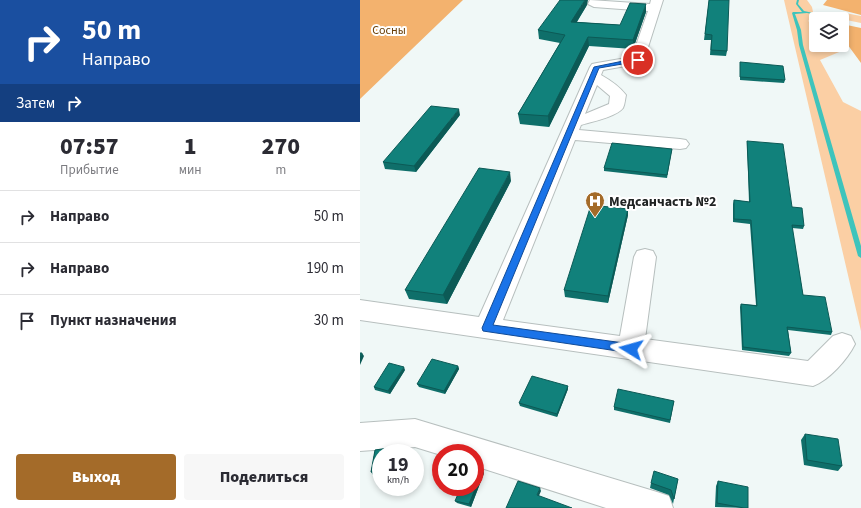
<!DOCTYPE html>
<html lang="ru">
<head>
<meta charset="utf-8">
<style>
  body { margin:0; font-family:"Source Sans 3",sans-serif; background:#f7f7f7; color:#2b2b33; height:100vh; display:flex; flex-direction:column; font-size:15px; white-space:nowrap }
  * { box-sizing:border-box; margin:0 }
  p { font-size:13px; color:#7c7c81 }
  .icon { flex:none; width:22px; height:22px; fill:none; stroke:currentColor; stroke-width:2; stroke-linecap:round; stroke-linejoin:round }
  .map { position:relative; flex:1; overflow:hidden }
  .sheet { display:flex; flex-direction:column; background:#fff; width:360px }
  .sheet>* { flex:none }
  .guide { background:#1a4fa0; color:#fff; overflow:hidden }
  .fabs { position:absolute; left:449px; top:12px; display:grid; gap:8px }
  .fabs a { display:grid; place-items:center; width:40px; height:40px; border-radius:4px; background:#fff; box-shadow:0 2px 6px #0003; font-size:20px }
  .speed { position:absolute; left:12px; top:444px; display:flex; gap:8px; font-size:20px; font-weight:700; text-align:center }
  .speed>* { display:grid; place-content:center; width:52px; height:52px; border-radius:50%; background:#fff; box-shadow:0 2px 6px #0003; line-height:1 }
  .speed small { font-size:10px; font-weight:400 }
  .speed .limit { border:6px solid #d22; background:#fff; color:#111 }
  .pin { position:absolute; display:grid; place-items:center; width:34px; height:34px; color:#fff; margin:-17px; border:2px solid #fff; border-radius:50%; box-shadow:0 1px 4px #0007 }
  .me { position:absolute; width:44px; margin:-22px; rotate:278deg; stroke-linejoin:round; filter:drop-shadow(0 0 3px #0008) }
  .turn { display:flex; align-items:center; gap:14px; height:84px; padding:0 16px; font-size:18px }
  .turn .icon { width:52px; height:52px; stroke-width:2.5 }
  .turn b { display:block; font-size:28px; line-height:34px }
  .then { display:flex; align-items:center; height:38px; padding:0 16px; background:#0003; gap:8px; font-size:15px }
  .eta { display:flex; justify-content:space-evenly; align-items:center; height:68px; text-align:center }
  .eta b { font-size:24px; font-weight:800; line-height:28px }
  .primary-button { display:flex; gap:8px; margin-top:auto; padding:8px 16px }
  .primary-button a { flex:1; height:46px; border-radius:4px; background:#a46b29; color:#fff; font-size:16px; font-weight:800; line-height:46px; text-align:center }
  .primary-button a+a { background:#f7f7f7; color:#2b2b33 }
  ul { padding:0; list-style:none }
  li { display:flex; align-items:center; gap:12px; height:52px; padding:0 16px; border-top:1px solid #e1e1e2 }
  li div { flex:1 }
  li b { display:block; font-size:15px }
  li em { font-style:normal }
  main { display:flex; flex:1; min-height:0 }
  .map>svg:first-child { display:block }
</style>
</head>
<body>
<main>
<section class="sheet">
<div class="guide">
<div class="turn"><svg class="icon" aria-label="right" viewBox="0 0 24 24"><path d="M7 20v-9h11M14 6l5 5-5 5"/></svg><div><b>50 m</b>Направо</div></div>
<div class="then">Затем<svg class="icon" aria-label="right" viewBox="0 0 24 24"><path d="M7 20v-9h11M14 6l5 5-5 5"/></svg></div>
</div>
<div class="eta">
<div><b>07:57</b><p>Прибытие</p></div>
<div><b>1</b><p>мин</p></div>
<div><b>270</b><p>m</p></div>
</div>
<ul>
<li><svg class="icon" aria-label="right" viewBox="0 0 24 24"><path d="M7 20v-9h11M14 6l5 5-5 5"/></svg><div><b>Направо</b></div><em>50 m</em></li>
<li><svg class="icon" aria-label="right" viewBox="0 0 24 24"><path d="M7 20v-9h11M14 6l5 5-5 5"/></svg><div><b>Направо</b></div><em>190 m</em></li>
<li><svg class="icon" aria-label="arrive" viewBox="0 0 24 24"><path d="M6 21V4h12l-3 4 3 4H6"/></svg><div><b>Пункт назначения</b></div><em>30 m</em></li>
</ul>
<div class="primary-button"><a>Выход</a><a>Поделиться</a></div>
</section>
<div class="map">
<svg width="501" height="508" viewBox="0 0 501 508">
  <rect width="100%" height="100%" fill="#f0f8f7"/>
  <path fill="#fbcfa4" d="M424 0H447L452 7 454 17 448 21 456 25V45H480L484 50 460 60 483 102 501 111V331Z
    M461 13H485L501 16V23L457 14Z"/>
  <path fill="#f3b26e" d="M0 0H103L0 99Z
    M467 0H501V15L463 5Z
    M482 24 501 28V63L482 37Z"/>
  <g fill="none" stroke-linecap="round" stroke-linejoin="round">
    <path fill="#3ec4bc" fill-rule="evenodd" d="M437 0H439L438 4 444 11 458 14 457 15 447 13 435 14 441 30 443 45 501 246V258L498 256 439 45 437 30 432 13 433 12H442L436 4Z"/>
    <g stroke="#b7bfbe" stroke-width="2">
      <path id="minor" d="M230 0 290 4 291 0H303L283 63 243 70 241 75C250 80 259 86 266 95 265 99 265 104 263 108 256 117 231 122 221 125L219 130 320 139 326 140 329 144 326 148 320 149 215 140 143 320 260 336 274 257 277 251 285 249 293 251 296 257 285 339 448 361 473 336 482 333 491 336 495 344C487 360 469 380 453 386L0 320V300L119 317 230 67 232 64 237 63 272 57 288 11 234 7 228 4ZM237 85 250 96 249 104 225 114Z
        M55 419 297 492 309 496 313 508H246L115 466V453H81V455L55 447 0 451V423Z"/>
    </g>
    <use href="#minor" fill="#fff" fill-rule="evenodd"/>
  </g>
  <path fill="#0f6f6a" d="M349 0 367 51 366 56 350 55 351 40H344Z
    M227 5 217 22 260 25 286 12 273 49 229 46 189 127 160 124 158 114 200 43 179 39 178 30Z
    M380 62 425 80 424 83 380 80Z
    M100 115 56 172 25 169 23 162Z
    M387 141 444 226 443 229 432 228 443 295 472 332 471 335 428 330 431 353 429 356 382 350 380 307 381 304 396 305 390 224 373 222V204L374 200 389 202 387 144Z
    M312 149 307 178 244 171V168Z
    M151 181 87 304 49 299 45 290Z
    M268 209V215L248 303 205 297 204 290Z
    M98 366 99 369 85 394 59 387 57 384Z
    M45 370 30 394 15 390 14 387Z
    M208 389 197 417 160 406 159 403Z
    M314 401 310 423 254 410V407Z
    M445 434 482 466 478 471 444 465 441 440Z
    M42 446 44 449V453H21V474L13 475 11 472 15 450Z
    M124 473 111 507 97 503 95 501Z
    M318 479 313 504 309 495 290 488 291 483Z
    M358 481 388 508 355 507 356 486Z"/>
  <path fill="#0c5a56" d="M225 0H228L227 5 211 31V22Z
    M286 4V12L273 49V40Z
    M228 37 229 46 189 127 188 116Z
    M99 109 100 115 56 172 54 166Z
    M150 172 151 181 87 304 83 295Z
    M268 209V215L248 303V296Z
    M2 353 4 356 0 365V358Z
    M98 366 99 369 85 394 84 391Z
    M44 367 45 370 30 394 28 391Z
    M208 386V389L197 417V414Z
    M42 446 44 449V453H41Z
    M123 470 124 473 111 507 109 504Z
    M180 488 181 491 178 498 177 495Z"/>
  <path fill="#11817b" stroke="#0c5a56" d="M200 0H225L211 22 260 25 270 3 286 4 273 40 228 37 188 116 158 114 205 35 178 30Z
    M349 0H369L367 51 351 50 352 35 345 34Z
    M380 62 423 66 425 80 380 77Z
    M71 106 99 109 54 166 23 162Z
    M387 141 423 144 432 207 442 208 444 226 432 225 443 295 465 297 472 332 427 327 431 353 383 347 381 304 397 306 391 220 374 219V200L390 202Z
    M252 143 312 149 307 175 244 168Z
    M119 168 150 172 83 295 45 290Z
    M231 205 268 209 248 296 204 290Z
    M0 353H2L0 358Z
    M72 359 98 366 84 391 57 384Z
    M29 363 44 367 28 391 14 387Z
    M172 376 208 386 197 414 159 403Z
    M258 389 314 401 310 420 254 407Z
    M445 434 478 439 482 466 447 460Z
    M42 446 41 453H21V471L11 472 15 450Z
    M115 468 123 470 109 504 95 501 101 487H115Z
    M294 471 318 479 314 499 311 490 291 483Z
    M158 481 180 488 177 495 212 508H146Z
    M358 481 388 487V508H384L357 503Z"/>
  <path fill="#1a73e8" stroke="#114b97" d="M278 58 280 61 239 68 133 325 271 344 275 345 276 349 275 352 271 353 123 331 122 328 234 67Z"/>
  <defs>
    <g id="hospital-pin" transform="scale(1)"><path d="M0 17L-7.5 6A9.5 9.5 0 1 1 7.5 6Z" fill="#a46b29" stroke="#fff"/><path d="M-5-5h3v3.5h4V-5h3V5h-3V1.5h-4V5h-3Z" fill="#fff"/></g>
  </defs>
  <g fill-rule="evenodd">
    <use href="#hospital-pin" x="235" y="201"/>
  </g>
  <g text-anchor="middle" stroke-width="4" stroke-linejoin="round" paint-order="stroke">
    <g font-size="12" fill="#6a4009" stroke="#fff">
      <text x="29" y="34">Сосны</text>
    </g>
    <g font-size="14" font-weight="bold" fill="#202323" stroke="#fff" text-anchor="start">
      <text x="249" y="206">Медсанчасть №2</text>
    </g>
  </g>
</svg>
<div class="fabs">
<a><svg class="icon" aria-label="layers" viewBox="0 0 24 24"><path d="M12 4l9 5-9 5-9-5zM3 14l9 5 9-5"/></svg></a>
</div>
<div class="speed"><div>19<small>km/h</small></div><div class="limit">20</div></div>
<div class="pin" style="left:278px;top:60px;background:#d93025"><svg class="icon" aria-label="arrive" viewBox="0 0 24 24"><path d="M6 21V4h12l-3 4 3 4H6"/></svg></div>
<svg class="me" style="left:271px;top:349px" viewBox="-20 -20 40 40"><path d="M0-17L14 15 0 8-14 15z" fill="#1a73e8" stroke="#fff" stroke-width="4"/></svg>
</div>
</main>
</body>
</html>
